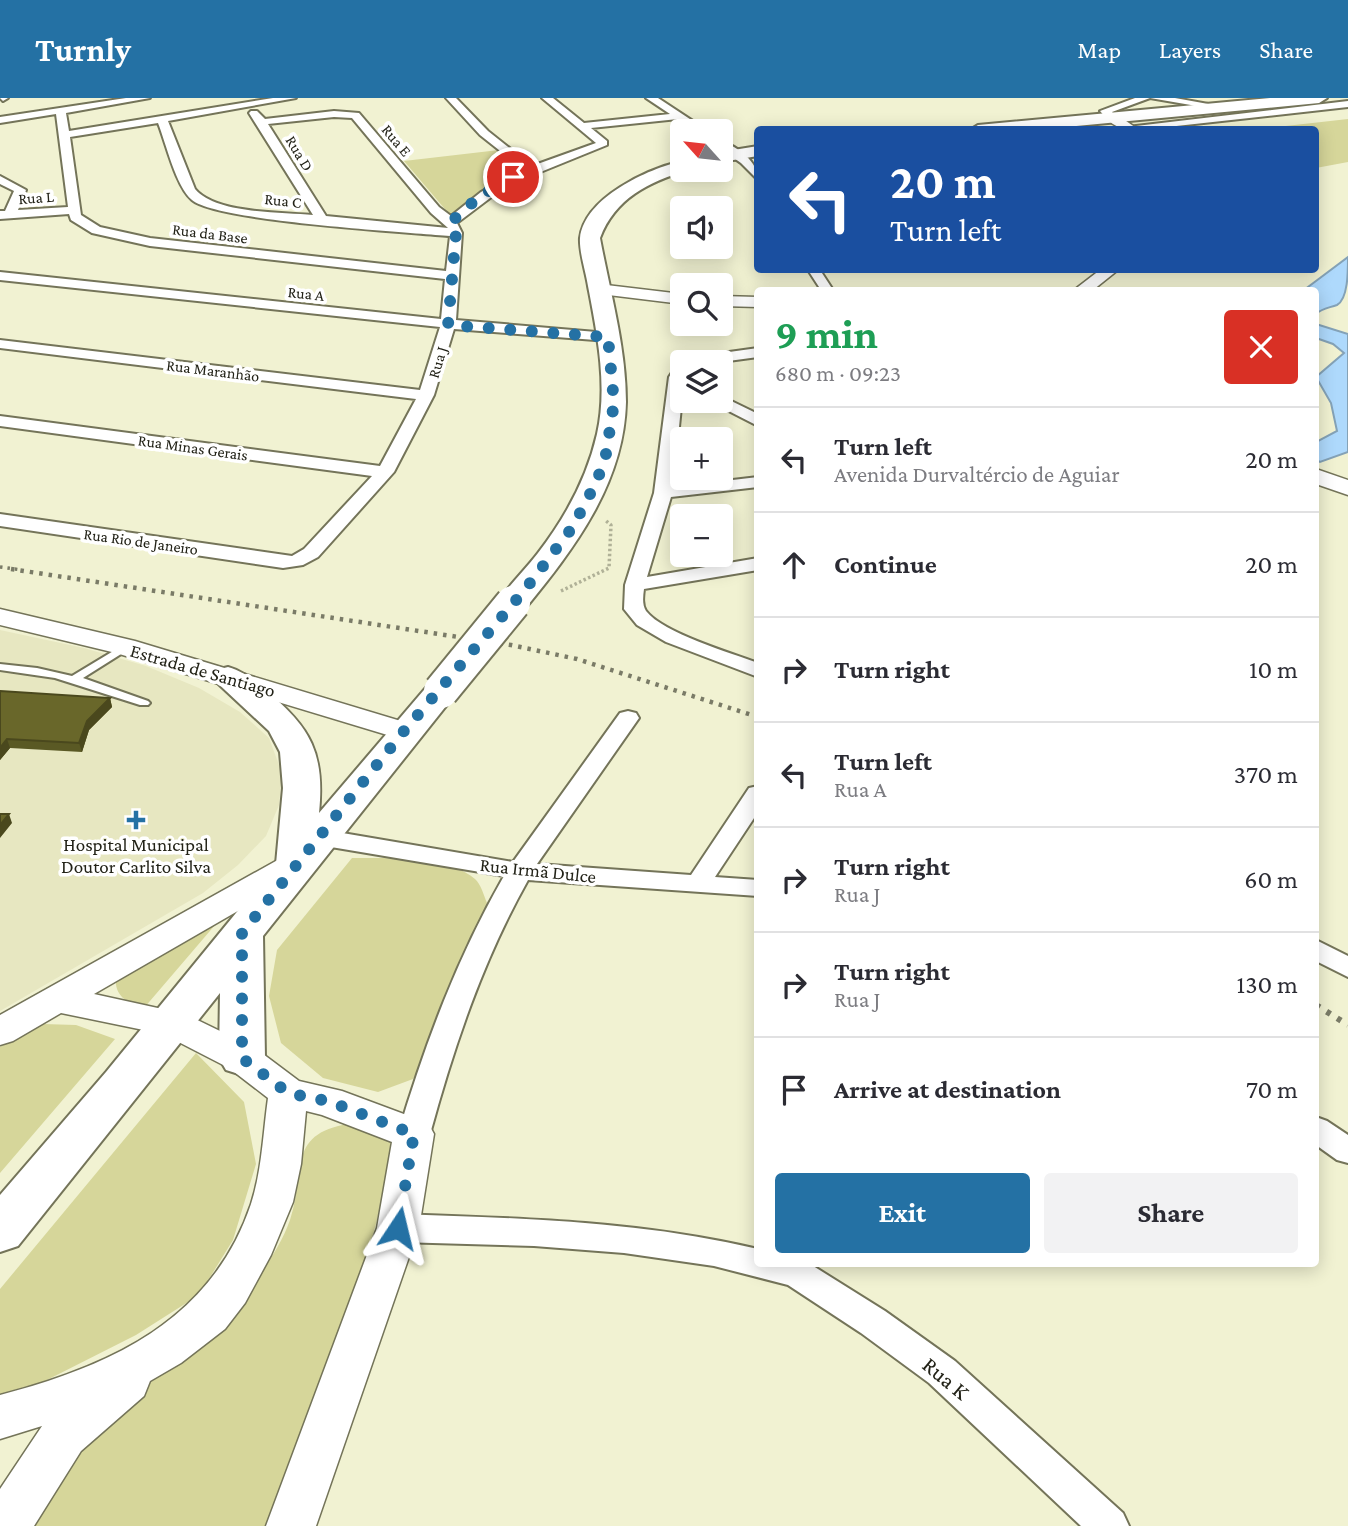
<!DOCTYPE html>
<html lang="en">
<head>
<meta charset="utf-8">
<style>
  body { margin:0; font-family:"Crimson Pro",serif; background:#f2f2f3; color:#2b2b33; height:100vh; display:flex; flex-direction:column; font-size:26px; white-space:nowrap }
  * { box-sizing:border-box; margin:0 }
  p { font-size:23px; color:#7c7c81 }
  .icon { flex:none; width:38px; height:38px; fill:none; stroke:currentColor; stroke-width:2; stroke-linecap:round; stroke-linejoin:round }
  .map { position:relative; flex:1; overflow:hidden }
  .side { position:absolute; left:754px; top:189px; width:565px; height:980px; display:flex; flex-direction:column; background:#fff; border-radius:7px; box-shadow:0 4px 18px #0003 }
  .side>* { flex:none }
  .top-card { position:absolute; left:754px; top:28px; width:565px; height:147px; border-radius:7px; box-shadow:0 4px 18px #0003; background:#1a4fa0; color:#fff; overflow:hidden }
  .needle { width:46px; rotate:297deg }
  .buttons { position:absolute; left:670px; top:21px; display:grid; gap:14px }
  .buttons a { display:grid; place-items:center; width:63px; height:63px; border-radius:7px; background:#fff; box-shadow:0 4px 18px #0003; font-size:35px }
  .pin { position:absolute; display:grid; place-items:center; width:60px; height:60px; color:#fff; margin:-30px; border:4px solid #fff; border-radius:50%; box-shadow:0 2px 7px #0007 }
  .me { position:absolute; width:77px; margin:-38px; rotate:10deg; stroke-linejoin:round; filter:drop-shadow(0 0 5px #0008) }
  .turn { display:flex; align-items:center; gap:24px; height:147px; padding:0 21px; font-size:32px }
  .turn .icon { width:91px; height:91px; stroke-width:2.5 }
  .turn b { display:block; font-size:49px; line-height:60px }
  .round { display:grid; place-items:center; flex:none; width:74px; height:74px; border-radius:7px; background:#f2f2f3 }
  .summary { display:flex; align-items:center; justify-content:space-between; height:119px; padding:0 21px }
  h1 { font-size:42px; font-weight:700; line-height:52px; color:#1e9e55 }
  .action { display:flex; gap:14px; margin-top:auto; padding:14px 21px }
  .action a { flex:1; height:80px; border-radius:7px; background:#2471a4; color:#fff; font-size:28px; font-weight:700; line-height:80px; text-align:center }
  .action a+a { background:#f2f2f3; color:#2b2b33 }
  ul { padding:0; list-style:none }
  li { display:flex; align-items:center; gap:21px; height:105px; padding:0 21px; border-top:2px solid #e1e1e2 }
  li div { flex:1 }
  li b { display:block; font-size:26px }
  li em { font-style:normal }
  header { display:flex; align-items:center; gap:42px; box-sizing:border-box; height:98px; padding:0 35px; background:#2471a4; color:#fff }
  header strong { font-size:33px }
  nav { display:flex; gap:38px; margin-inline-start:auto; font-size:24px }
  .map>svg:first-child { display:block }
</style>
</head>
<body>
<header>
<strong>Turnly</strong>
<nav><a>Map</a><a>Layers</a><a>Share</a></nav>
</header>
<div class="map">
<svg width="1348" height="1428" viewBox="0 0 1348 1428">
  <rect width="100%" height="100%" fill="#f1f2d2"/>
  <path fill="#e7e7c1" d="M0 532 84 550 146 568 199 590 240 614 269 640 282 675 279 707 266 738 238 767 203 795 0 913Z"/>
  <path fill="#d6d69a" d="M1348 21V64L1316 70V32L1260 31Z
    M499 52 518 69 489 86 457 115 450 117 404 63Z
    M352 760C385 760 449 758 475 781 481 786 484 798 487 805L431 949 413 981 378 994 323 980 281 945 269 898 277 852Z
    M227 813 144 910C128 906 114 898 116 880Z
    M43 926 76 927 115 941 0 1075V949Z
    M196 955 244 1004 256 1066 233 1142 199 1197 136 1237 43 1284 0 1296V1191Z
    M356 1025 395 1036C372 1171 323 1299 279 1428H30C44 1405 63 1365 80 1346 144 1279 258 1211 290 1122 307 1073 284 1033 356 1025Z"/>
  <path fill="#aed9fc" stroke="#84a2b7" stroke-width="2" d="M1348 159C1348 174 1348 201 1337 207 1329 210 1322 210 1316 216V192H1304Z
    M1316 226 1348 236V354L1320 364 1316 362V344L1337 333 1331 305 1316 279 1344 255 1333 246 1316 240Z"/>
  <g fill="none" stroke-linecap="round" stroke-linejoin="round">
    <g stroke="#747459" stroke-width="4">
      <path id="service" d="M125 546 130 549 129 551 83 580 148 603 150 605 148 607H140L55 580 0 572V566L37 570 72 578Z"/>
    </g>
    <g stroke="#747459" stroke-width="4">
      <path id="minor" d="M0 0H8L3 3Z
        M126 0H150L66 15 69 33 273 0H296L168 23 195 91C216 116 281 114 313 117L249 15 251 13H257L265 21 334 13 359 15 439 109 451 118 481 94 523 71 480 37 446 0H456L488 33 532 68 596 45 542 0H553L584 25 670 16 646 0H658L708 33H696L678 21 591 30 607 43V47L506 88 457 125 462 135 456 222 608 235 615 239 608 243 454 231 434 297 394 374 318 459 303 467 283 470 0 428V416L292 458 304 451 372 378 0 328V318L380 368 416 301 0 250V242L420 292 440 229 0 182V174L441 221 445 181 150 148 92 135 71 122 69 116 0 121V113H5L14 93 0 86V78L26 92 18 112 68 109 56 16 0 25V19ZM334 19 352 20 431 115 448 130 326 118 268 26ZM158 25C166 45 176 89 192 102 216 123 406 134 450 138L446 173 150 140 100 129 81 117 70 39Z
        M1135 0H1175L1225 9 1220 12 1150 0 1112 14 1116 19 1115 21H1107L1100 13Z
        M1348 3V9L1140 32H1102Z
        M721 43C738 49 758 63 758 82L741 65 721 51Z
        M808 172H820L833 192H821Z
        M758 250V259L721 264H685L693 259Z
        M682 265V299L673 389 758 379V389L671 399 647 479 758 460V472L644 491C643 499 642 507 646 513 663 535 731 555 758 565V579L666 544 637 527 624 511 625 487 654 395 669 279 677 267Z
        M721 298 758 316V328L715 306 713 303H721Z
        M628 613 636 615 639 620 537 766 691 777 749 690 758 688V714L715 779 758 782V798L528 782C483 862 454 948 430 1036L425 1044 414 1048 403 1044 398 1036C425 946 457 860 504 778L319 747 310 744 306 739 310 734 319 731 513 764 620 615Z
        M1316 842 1348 858V879L1316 863Z
        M1316 1019 1327 1023 1348 1037V1065L1337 1062 1316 1047Z
        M398 1116C519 1120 639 1123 758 1151V1166H810L885 1213 955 1263 1123 1415 1129 1428H1081L929 1285 861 1235 788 1187 714 1168 624 1155 534 1148 398 1144 386 1140 381 1130 386 1120Z"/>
    </g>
    <g stroke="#747459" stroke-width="3">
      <path id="tertiary" d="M1111 15 1116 16 1139 32C1125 32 1115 30 1105 19Z
        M1100 172H1118L1093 192H1074Z
        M598 186 682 196V206L592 195 589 191Z
        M721 198 758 199V209L721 208Z
        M1316 371 1348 382V397L1316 386Z
        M0 511 135 543 414 627 419 633 414 639 404 642 394 639 116 555 0 527Z
        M295 756 307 759 311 766 307 773 94 896 185 916 255 950 299 983 342 993 428 1025 434 1036 419 1130 316 1428H266L377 1130 392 1044 322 1017 306 1013 301 1066 293 1104 271 1157 245 1205 225 1231 181 1265 150 1283 144 1298 81 1353 34 1428H0V1391L42 1328 0 1341V1297C111 1268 212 1222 251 1106 262 1072 263 1035 268 1000L229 970 163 936 61 915 13 943 0 947V917L283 759Z"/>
    </g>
    <g stroke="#747459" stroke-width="4">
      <path id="primary" d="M1270 0H1327L1319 5 1034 32H970L978 27Z
        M758 48V58L721 64V54Z
        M682 63V72H688C649 84 615 100 600 140 610 194 626 249 626 304 624 386 574 451 524 512L513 514 502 512 497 505C509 487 525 472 538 455 565 420 587 380 597 336 608 288 597 235 588 188 586 174 579 154 580 140 585 99 648 71 682 63Z
        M228 569C243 573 253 582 265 592 311 629 325 656 319 715L429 586 441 583 453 586 458 593 263 838 265 960 258 972 242 977 226 972 219 960 220 895 18 1148 0 1154V1097L106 974 276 766 283 690 280 654 269 633 211 579 216 572Z"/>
    </g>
    <path stroke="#b0b197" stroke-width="3.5" stroke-dasharray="2.5 2.5" stroke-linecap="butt" d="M561 493 609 470 611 427 605 422"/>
    <use href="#service" fill="#fff" fill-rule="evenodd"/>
    <use href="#minor" fill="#fff" fill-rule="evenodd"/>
    <use href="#tertiary" fill="#fff" fill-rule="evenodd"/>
    <use href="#primary" fill="#fff" fill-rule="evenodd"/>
    <path stroke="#7a7b67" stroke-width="3.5" stroke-dasharray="2.5 5" stroke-linecap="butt" d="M0 469 22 472"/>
    <path stroke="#7a7b67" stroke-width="4.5" stroke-dasharray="3.5 6" stroke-linecap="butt" d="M11 471 511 547 577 561 758 619"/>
    <path stroke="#7a7b67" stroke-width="6" stroke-dasharray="4.5 8" stroke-linecap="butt" d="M1316 907 1348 927"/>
    <g stroke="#747459" stroke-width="38" stroke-linecap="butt">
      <path id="primary-bridge" d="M441 593 513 505"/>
    </g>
    <use href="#primary-bridge" stroke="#fff" stroke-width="34"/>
  </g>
  <path fill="#5a5924" d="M0 593 110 600 112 609 89 632 82 654 10 650 0 662Z"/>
  <path fill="#4a481d" d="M110 600 112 609 89 632 82 654 79 645 87 623Z
    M7 641 10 650 0 662V650Z
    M9 716 12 725 0 740V727Z"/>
  <path fill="#69672a" stroke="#4a481d" stroke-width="2" d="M0 593 110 600 87 623 79 645 7 641 0 650Z
    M0 716H9L0 727Z"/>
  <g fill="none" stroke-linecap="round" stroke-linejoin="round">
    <path stroke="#2471a4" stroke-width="12" stroke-dasharray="0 21.6" d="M398 1130 414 1036 328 1003 288 995 242 960V835L404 633 524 493 572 430 597 383 606 356 614 305 608 239 448 227 456 135 451 124 480 98 513 79"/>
  </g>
  <path fill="#2471a4" stroke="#fff" stroke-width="2.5" d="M132.5 711.5h7v7h7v7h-7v7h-7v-7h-7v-7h7z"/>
  <g text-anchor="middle" stroke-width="7" stroke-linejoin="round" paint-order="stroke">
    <g font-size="16" fill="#222217" stroke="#fff">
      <text transform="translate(397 42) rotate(50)" y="6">Rua E</text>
      <text transform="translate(300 55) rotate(59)" y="6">Rua D</text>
      <text transform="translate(36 99) rotate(-4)" y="6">Rua L</text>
      <text transform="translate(283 102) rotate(6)" y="6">Rua C</text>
      <text transform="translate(210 135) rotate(7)" y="6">Rua da Base</text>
      <text transform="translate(306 195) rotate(6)" y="6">Rua A</text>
      <text transform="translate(437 264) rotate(-73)" y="6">Rua J</text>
      <text transform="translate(213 272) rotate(7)" y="6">Rua Maranhão</text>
      <text transform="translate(193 349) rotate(8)" y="6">Rua Minas Gerais</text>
      <text transform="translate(141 443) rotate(8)" y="6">Rua Rio de Janeiro</text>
    </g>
    <g font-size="19" fill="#222217" stroke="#fff">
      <text transform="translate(203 572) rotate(16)" y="7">Estrada de Santiago</text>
      <text transform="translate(538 772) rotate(6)" y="7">Rua Irmã Dulce</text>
    </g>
    <g font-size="19" fill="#222217" stroke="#fff">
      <text x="136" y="753">Hospital Municipal<tspan x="136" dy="22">Doutor Carlito Silva</tspan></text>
    </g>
    <g font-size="23" fill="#222217" stroke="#fff">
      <text transform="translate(946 1280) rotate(40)" y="8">Rua K</text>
    </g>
  </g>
</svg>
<div class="buttons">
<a><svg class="needle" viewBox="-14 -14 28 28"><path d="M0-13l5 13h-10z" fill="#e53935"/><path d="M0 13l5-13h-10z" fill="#7c7c81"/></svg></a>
<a><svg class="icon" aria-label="sound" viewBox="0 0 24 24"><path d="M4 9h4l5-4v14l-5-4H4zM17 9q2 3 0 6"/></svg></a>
<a><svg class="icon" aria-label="search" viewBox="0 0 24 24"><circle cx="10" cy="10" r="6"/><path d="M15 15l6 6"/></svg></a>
<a><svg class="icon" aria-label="layers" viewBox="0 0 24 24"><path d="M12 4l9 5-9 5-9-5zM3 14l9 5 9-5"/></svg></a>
<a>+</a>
<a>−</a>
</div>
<div class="pin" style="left:513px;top:79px;background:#d93025"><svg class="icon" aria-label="arrive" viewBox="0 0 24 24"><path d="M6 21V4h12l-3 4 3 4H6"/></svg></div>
<svg class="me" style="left:398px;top:1130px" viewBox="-20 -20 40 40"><path d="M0-17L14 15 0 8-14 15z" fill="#2471a4" stroke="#fff" stroke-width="4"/></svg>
<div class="top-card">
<div class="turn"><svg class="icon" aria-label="left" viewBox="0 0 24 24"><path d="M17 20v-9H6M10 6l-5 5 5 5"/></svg><div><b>20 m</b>Turn left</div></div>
</div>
<section class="side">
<div class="summary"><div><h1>9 min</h1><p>680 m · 09:23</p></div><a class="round" style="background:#d93025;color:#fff"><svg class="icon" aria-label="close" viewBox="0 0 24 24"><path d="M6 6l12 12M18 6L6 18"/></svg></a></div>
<ul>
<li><svg class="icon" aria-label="left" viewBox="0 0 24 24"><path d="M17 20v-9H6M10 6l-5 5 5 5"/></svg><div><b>Turn left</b><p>Avenida Durvaltércio de Aguiar</p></div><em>20 m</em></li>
<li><svg class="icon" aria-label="ahead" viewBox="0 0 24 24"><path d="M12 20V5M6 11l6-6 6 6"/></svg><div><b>Continue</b></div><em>20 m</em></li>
<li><svg class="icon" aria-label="right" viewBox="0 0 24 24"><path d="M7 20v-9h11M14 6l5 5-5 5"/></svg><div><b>Turn right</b></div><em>10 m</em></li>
<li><svg class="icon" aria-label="left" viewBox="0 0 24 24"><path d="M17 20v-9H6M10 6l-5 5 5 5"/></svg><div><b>Turn left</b><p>Rua A</p></div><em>370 m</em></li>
<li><svg class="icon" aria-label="right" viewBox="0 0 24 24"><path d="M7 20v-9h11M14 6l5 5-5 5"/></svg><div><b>Turn right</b><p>Rua J</p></div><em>60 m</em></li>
<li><svg class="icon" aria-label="right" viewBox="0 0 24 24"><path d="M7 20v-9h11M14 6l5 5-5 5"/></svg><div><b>Turn right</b><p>Rua J</p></div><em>130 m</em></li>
<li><svg class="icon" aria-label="arrive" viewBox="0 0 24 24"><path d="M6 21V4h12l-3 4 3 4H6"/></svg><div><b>Arrive at destination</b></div><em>70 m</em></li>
</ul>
<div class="action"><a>Exit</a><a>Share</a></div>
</section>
</div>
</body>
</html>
